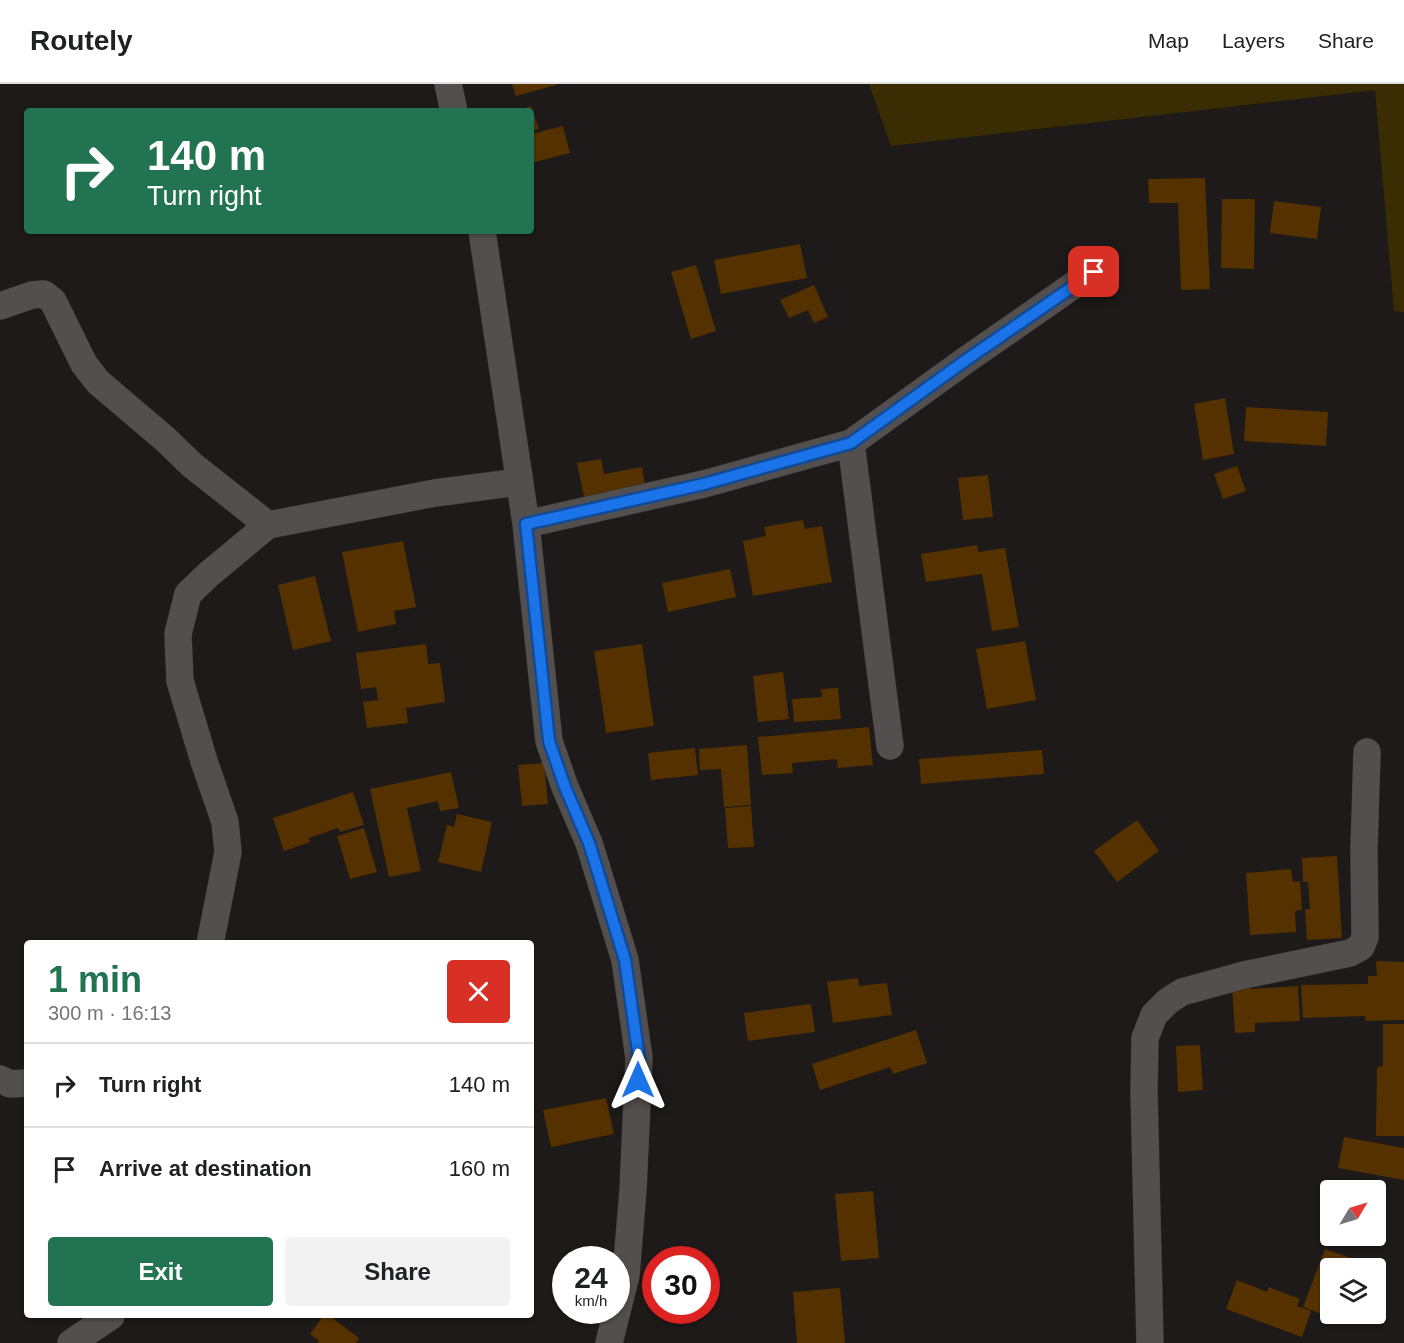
<!DOCTYPE html>
<html lang="en">
<head>
<meta charset="utf-8">
<style>
  body { margin:0; font-family:Helvetica,sans-serif; background:#f2f2f2; color:#202124; height:100vh; display:flex; flex-direction:column; font-size:22px; white-space:nowrap }
  * { box-sizing:border-box; margin:0 }
  p { font-size:20px; color:#757577 }
  .icon { flex:none; width:33px; height:33px; fill:none; stroke:currentColor; stroke-width:2; stroke-linecap:round; stroke-linejoin:round }
  .map { position:relative; flex:1; overflow:hidden }
  .sheet { position:absolute; left:24px; top:856px; width:510px; height:378px; display:flex; flex-direction:column; background:#fff; border-radius:6px; box-shadow:0 2px 4px #0004 }
  .sheet>* { flex:none }
  .banner { position:absolute; left:24px; top:24px; width:510px; height:126px; border-radius:6px; box-shadow:0 2px 4px #0004; background:#217351; color:#fff; overflow:hidden }
  .needle { width:39px; rotate:52deg }
  .fabs { position:absolute; left:1320px; top:1096px; display:grid; gap:12px }
  .fabs a { display:grid; place-items:center; width:66px; height:66px; border-radius:6px; background:#fff; box-shadow:0 2px 4px #0004; font-size:30px }
  .speed { position:absolute; left:552px; top:1162px; display:flex; gap:12px; font-size:30px; font-weight:700; text-align:center }
  .speed>* { display:grid; place-content:center; width:78px; height:78px; border-radius:50%; background:#fff; box-shadow:0 2px 4px #0004; line-height:1 }
  .speed small { font-size:15px; font-weight:400 }
  .speed .limit { border:9px solid #d22; background:#fff; color:#111 }
  .pin { position:absolute; display:grid; place-items:center; width:51px; height:51px; color:#fff; margin:-26px; border-radius:12px; box-shadow:0 3px 9px #0006 }
  .me { position:absolute; width:66px; margin:-33px; rotate:0deg; stroke-linejoin:round; filter:drop-shadow(0 0 4px #0008) }
  .turn { display:flex; align-items:center; gap:21px; height:126px; padding:0 24px; font-size:27px }
  .turn .icon { width:78px; height:78px; stroke-width:2.5 }
  .turn b { display:block; font-size:42px; line-height:51px }
  .round { display:grid; place-items:center; flex:none; width:63px; height:63px; border-radius:6px; background:#f2f2f2 }
  .summary { display:flex; align-items:center; justify-content:space-between; height:102px; padding:0 24px }
  h1 { font-size:36px; font-weight:700; line-height:45px; color:#217351 }
  .action { display:flex; gap:12px; margin-top:auto; padding:12px 24px }
  .action a { flex:1; height:69px; border-radius:6px; background:#217351; color:#fff; font-size:24px; font-weight:700; line-height:69px; text-align:center }
  .action a+a { background:#f2f2f2; color:#202124 }
  ul { padding:0; list-style:none }
  li { display:flex; align-items:center; gap:18px; height:84px; padding:0 24px; border-top:2px solid #e0e0e0 }
  li div { flex:1 }
  li b { display:block; font-size:22px }
  li em { font-style:normal }
  header { display:flex; align-items:center; gap:36px; box-sizing:border-box; height:84px; padding:0 30px; background:#fff; border-bottom:2px solid #e0e0e0 }
  header strong { font-size:28px }
  nav { display:flex; gap:33px; margin-inline-start:auto; font-size:21px }
  .map>svg:first-child { display:block }
</style>
</head>
<body>
<header>
<strong>Routely</strong>
<nav><a>Map</a><a>Layers</a><a>Share</a></nav>
</header>
<div class="map">
<svg width="1404" height="1259" viewBox="0 0 1404 1259">
  <rect width="100%" height="100%" fill="#1d1a19"/>
  <path fill="#3b2d03" d="M869 0H1404V228L1394 227 1375 6 891 62Z"/>
  <path fill="#563100" d="M512 0H556V1L516 12Z
    M531 22 539 45 531 47V27H516Z
    M563 42 570 69 531 79V50Z
    M1205 94 1210 205 1181 206 1178 119H1149L1148 95Z
    M1222 115H1255L1254 185 1221 184Z
    M1274 117 1321 123 1317 155 1270 149Z
    M800 160 807 194 721 210 714 176Z
    M696 181 716 247 691 255 671 188Z
    M814 201 828 233 814 239 808 226 789 234 780 216Z
    M1225 314 1234 370 1203 376 1194 320Z
    M1246 323 1328 328 1326 362 1244 357Z
    M601 375 604 390 642 383 645 402 584 413 577 379Z
    M1237 382 1246 407 1223 415 1214 390Z
    M988 391 993 433 963 436 958 394Z
    M803 436 805 445 822 442 832 498 753 512 743 457 766 452 764 443Z
    M403 457 416 523 394 527 396 540 358 548 342 468Z
    M977 461 978 468 1005 464 1019 543 992 547 982 490 926 498 921 470Z
    M730 485 736 513 668 528 662 499Z
    M315 492 331 557 293 566 278 501Z
    M1025 557 1036 616 987 625 976 565Z
    M426 560 428 580 440 579 445 618 406 624 408 639 367 644 363 618 378 616 376 603 361 605 356 569Z
    M642 560 654 642 606 649 594 567Z
    M783 588 789 635 758 638 753 592Z
    M838 604 841 635 794 638 792 615 822 613 821 605Z
    M869 643 873 681 838 684 837 675 792 679 793 689 762 691 758 653Z
    M747 661 751 721 724 723 721 685 700 686 699 665Z
    M695 664 698 691 651 696 648 669Z
    M1042 666 1044 690 921 700 919 675Z
    M544 679 548 720 522 722 518 681Z
    M451 688 459 724 440 727 438 717 407 724 421 787 389 793 370 705Z
    M353 708 364 741 340 748 338 744 309 754 310 758 284 767 273 734Z
    M751 722 754 763 728 764 725 724Z
    M457 730 492 738 481 788 438 778 447 741 454 743Z
    M1137 736 1159 767 1117 798 1094 767Z
    M364 744 377 788 350 795 337 752Z
    M1337 772 1342 854 1307 856 1305 825H1310L1308 798H1303L1302 774Z
    M1291 785 1293 798 1300 797 1302 826 1295 827 1296 848 1250 851 1246 789Z
    M1376 877 1404 878V936L1366 937 1365 932 1303 934 1301 901 1368 900V892H1377Z
    M858 894 859 902 887 899 892 931 833 939 827 898Z
    M1249 898 1250 905 1298 902 1300 937 1255 939V948L1235 949 1232 899Z
    M811 920 815 948 748 957 744 929Z
    M1383 940H1404V1052H1376L1377 983 1383 982Z
    M916 946 927 979 893 990 890 983 820 1006 812 980Z
    M1200 961 1203 1006 1178 1008 1176 962Z
    M606 1014 614 1050 551 1063 543 1026Z
    M1344 1053 1404 1064V1096L1338 1084Z
    M873 1107 879 1174 841 1177 835 1110Z
    M1325 1165 1356 1176 1353 1185H1330V1230H1337L1335 1235 1303 1223Z
    M1237 1196 1267 1208 1269 1203 1300 1215 1297 1222 1311 1227 1302 1253 1226 1225Z
    M840 1204 845 1259H797L793 1208Z
    M323 1232H330L359 1254 356 1259H317L319 1257 310 1250Z"/>
  <g fill="none" stroke-linecap="round" stroke-linejoin="round">
    <g stroke="#373434" stroke-width="28">
      <path id="street" d="M448 0 454 27
        M482 147 526 440 549 657 565 703 589 759 625 876 639 974 633 1106 626 1191 609 1259
        M0 222 32 211 44 210 53 217 84 280 98 298 165 355 192 381 268 441
        M851 359 890 662
        M526 440 704 400 851 359 966 276 1094 187
        M210 860 228 768 225 738 204 677 180 597 178 550 188 510 209 490 268 441 435 409 518 398
        M0 995 10 1000 27 999
        M71 1259 111 1232
        M1150 1259 1144 1007 1145 954 1154 931 1168 917 1182 908 1244 891 1350 869 1361 863 1365 853 1364 765 1367 668"/>
    </g>
    <use href="#street" stroke="#534f4e" stroke-width="27"/>
  </g>
  <g fill="none" stroke-linecap="round" stroke-linejoin="round">
    <g stroke="#114b97" stroke-width="15">
      <path id="route" d="M638 996 639 974 625 876 589 759 565 703 549 657 526 440 704 400 851 359 966 276 1094 188"/>
    </g>
    <use href="#route" stroke="#1a73e8" stroke-width="10"/>
  </g>
</svg>
<div class="fabs">
<a><svg class="needle" viewBox="-14 -14 28 28"><path d="M0-13l5 13h-10z" fill="#e53935"/><path d="M0 13l5-13h-10z" fill="#757577"/></svg></a>
<a><svg class="icon" aria-label="layers" viewBox="0 0 24 24"><path d="M12 4l9 5-9 5-9-5zM3 14l9 5 9-5"/></svg></a>
</div>
<div class="speed"><div>24<small>km/h</small></div><div class="limit">30</div></div>
<div class="pin" style="left:1094px;top:188px;background:#d93025"><svg class="icon" aria-label="arrive" viewBox="0 0 24 24"><path d="M6 21V4h12l-3 4 3 4H6"/></svg></div>
<svg class="me" style="left:638px;top:996px" viewBox="-20 -20 40 40"><path d="M0-17L14 15 0 8-14 15z" fill="#1a73e8" stroke="#fff" stroke-width="4"/></svg>
<div class="banner">
<div class="turn"><svg class="icon" aria-label="right" viewBox="0 0 24 24"><path d="M7 20v-9h11M14 6l5 5-5 5"/></svg><div><b>140 m</b>Turn right</div></div>
</div>
<section class="sheet">
<div class="summary"><div><h1>1 min</h1><p>300 m · 16:13</p></div><a class="round" style="background:#d93025;color:#fff"><svg class="icon" aria-label="close" viewBox="0 0 24 24"><path d="M6 6l12 12M18 6L6 18"/></svg></a></div>
<ul>
<li><svg class="icon" aria-label="right" viewBox="0 0 24 24"><path d="M7 20v-9h11M14 6l5 5-5 5"/></svg><div><b>Turn right</b></div><em>140 m</em></li>
<li><svg class="icon" aria-label="arrive" viewBox="0 0 24 24"><path d="M6 21V4h12l-3 4 3 4H6"/></svg><div><b>Arrive at destination</b></div><em>160 m</em></li>
</ul>
<div class="action"><a>Exit</a><a>Share</a></div>
</section>
</div>
</body>
</html>
